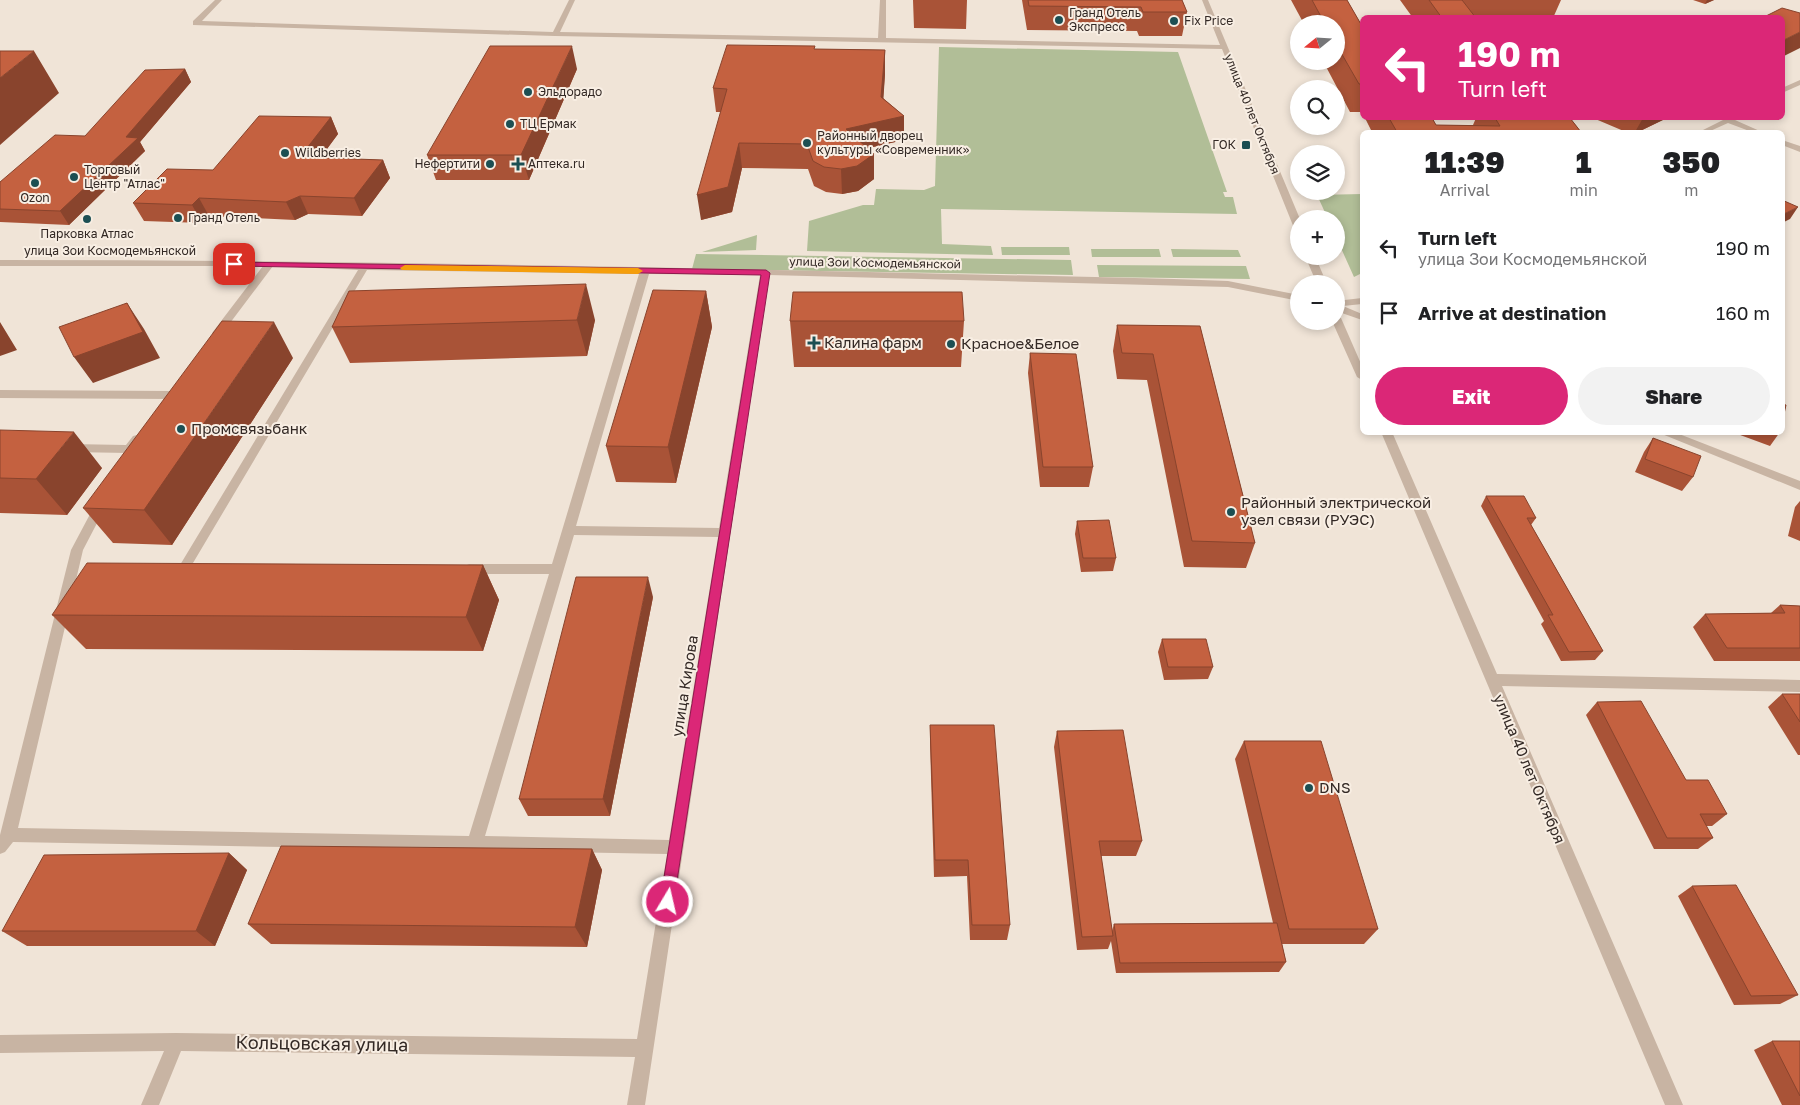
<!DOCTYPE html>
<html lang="en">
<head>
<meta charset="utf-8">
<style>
  body { margin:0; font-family:"Golos Text",sans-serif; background:#f2f2f2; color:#202124; height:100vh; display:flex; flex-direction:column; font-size:19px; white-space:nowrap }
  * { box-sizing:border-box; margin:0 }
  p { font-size:16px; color:#757577 }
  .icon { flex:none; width:28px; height:28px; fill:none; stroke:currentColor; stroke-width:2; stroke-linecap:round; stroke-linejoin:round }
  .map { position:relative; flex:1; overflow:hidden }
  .drawer { position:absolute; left:1360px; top:130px; width:425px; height:305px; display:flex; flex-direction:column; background:#fff; border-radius:8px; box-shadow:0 2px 8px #0003 }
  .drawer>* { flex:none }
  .top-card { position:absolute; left:1360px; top:15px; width:425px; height:105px; border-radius:8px; box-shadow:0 2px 8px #0003; background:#db2777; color:#fff; overflow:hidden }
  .needle { width:32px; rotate:252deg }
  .controls { position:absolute; left:1290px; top:15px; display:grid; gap:10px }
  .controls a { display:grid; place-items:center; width:55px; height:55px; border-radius:50%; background:#fff; box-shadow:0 2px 8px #0003; font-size:25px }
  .pin { position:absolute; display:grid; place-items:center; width:42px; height:42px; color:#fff; margin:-21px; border-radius:10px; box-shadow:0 2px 8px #0006 }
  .me { position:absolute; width:55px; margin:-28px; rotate:9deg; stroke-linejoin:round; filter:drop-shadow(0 0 4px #0008) }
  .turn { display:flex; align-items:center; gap:18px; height:105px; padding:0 15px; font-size:22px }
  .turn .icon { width:65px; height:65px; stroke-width:2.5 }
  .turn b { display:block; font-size:35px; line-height:42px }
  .eta { display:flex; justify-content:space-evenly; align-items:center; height:85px; text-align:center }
  .eta b { font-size:30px; font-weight:800; line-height:35px }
  .cta { display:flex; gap:10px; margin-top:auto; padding:10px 15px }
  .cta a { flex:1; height:58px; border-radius:30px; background:#db2777; color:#fff; font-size:20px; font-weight:800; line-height:58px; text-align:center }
  .cta a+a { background:#f2f2f2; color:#202124 }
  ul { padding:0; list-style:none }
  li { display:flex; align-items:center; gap:15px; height:65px; padding:0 15px }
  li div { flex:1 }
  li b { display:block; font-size:19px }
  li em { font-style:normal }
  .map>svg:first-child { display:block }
</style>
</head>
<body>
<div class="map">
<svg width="1800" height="1105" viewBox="0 0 1800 1105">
  <rect width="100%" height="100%" fill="#f0e4d7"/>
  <path fill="#b1be97" d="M939 47 1178 52 1227 192H1223L1225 197H1233L1237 214 941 209 942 244 991 246 993 255 807 251 809 221 863 205H874L876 189 924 190 935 186Z
    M1362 194V273L1354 277 1336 237V219H1328L1317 195Z
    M757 235 756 250 702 252Z
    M1001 247H1069L1070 255H1002Z
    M1091 249H1159L1161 257H1092Z
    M1171 249 1238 250 1241 257H1173Z
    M696 254 1071 260 1073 275 692 269Z
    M1097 265 1246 266 1250 279 1099 277Z"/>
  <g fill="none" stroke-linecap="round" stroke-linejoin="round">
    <path fill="#c8b4a3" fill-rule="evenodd" d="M215 0H222L202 21 553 32 569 0H575L560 32 878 38 880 0H886V38L1220 45 1202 0H1208L1300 219 1299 231 1294 228 1222 49 555 36 193 25V21Z
      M1800 80V85L1782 93V88Z
      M1727 118H1736L1735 120 1762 132H1752L1728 123 1708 132H1699Z
      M1782 140 1800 146V152L1782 145Z
      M1305 256H1315L1327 284H1317Z
      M0 260C391 260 783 270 1174 279L1228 281 1299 295V301L1228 287 769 275 645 1105H627L635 1057 181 1051 159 1105H141L164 1051 0 1053V1035L176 1033 637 1039 667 854 13 842 5 852 0 854V835L71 550 97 501 101 500 107 504 83 550 18 828 469 836 549 574H469L465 572 463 569 465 566 469 564H552L639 274 367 270 193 563 198 565 200 568 198 571H180L178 568 180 565 358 270 273 266 221 335 217 336 212 333 263 266H0ZM649 274 760 275 719 528 576 526ZM574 535 718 537 669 840 485 836Z
      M1362 298V304L1343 306 1362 314V320L1336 311V301Z
      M1336 315 1341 318 1362 366V380L1357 377 1332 321H1336Z
      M0 390 171 391 176 395 171 399 0 398Z
      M1381 432H1392L1497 674 1800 680V692L1502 686 1683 1105H1665Z
      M1657 432H1674L1800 481V490Z
      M137 435 143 439 133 452 129 453 70 452 64 448 70 444 126 445 133 436Z"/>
  </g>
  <path fill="#a95337" d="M913 0H967L966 29 914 28Z
    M1022 0H1182L1187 12 1182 36H1139L1137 31 1027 30Z
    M1291 0H1347L1362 26V113V112H1350L1323 61H1336V24H1304Z
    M1400 0H1561L1553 18H1413Z
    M1693 0H1714L1705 4Z
    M815 49 885 50V74L883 98 904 116V140L868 148 874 154V179L858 191 842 194 826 192 814 186 808 169 742 168 732 212 701 220 721 112H716L713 88Z
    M185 69 191 82 140 142 145 151 69 225 0 222V182L85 136Z
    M577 69 529 180H436L427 155Z
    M331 117 338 134 320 158 383 160 390 178 362 216 308 214 295 220 209 216 202 223 144 221 133 203 213 170Z
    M1365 118H1432L1436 125H1473L1476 118H1570L1581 132H1372Z
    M1593 118H1667L1638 132H1626Z
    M349 291 595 320 587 356 350 363 332 327Z
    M706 291 712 327 676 483 616 482 606 446Z
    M790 321H964L961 367H794Z
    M1117 325 1200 326 1255 543 1246 568 1184 567 1147 380 1117 379 1113 351Z
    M1030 353 1093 467 1089 487H1040L1028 373Z
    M293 358 172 545 113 543 83 508Z
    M0 430 102 468 67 515 0 513Z
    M1732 432H1780L1770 446Z
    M1653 438 1693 477 1682 491 1635 472 1644 452Z
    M1486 496 1536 518 1531 525 1603 651 1595 660 1561 661 1541 624 1544 621 1481 506Z
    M1800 501V541L1788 536 1795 507Z
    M1077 521 1116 558 1113 571 1081 572 1075 534Z
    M483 565 499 600 483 651 86 649 52 615Z
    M653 597 610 816H528L519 799Z
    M1780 605 1800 606V661H1714L1693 627 1705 614 1771 613Z
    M1162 639 1213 667 1208 679 1164 680 1158 652Z
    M1782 694H1800V755H1798L1768 707Z
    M1597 702 1686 780 1727 814 1712 826H1706L1713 838 1698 849H1654L1586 715Z
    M930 725 1010 925 1007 940H970L967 876 934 877 930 743Z
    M1057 731 1142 841 1136 856H1101L1112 931 1114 924 1273 923 1235 759 1244 741 1378 929 1364 944H1282L1286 962 1279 972 1116 973 1111 941 1108 949 1077 950 1054 747Z
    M592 849 602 870 587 947 271 944 248 924Z
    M229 853 247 870 215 946H27L2 931Z
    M1692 886 1798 995 1780 1004 1734 1005 1678 896Z
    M1772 1041H1800V1105H1782L1754 1050Z"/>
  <path fill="#89442d" d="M1707 0H1714L1705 4Z
    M1800 32V48L1782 57V41Z
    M572 46 577 69 529 180 521 155Z
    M885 50V74L882 121 881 97Z
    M34 51 59 93 0 145V78Z
    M185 69 191 82 140 142 145 151 69 225 60 211 126 137Z
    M904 116V140L847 153 846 129Z
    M331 117 338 134 308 175 300 157Z
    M1643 118H1667L1638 132H1635Z
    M739 143 742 168 732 212 701 220 697 195Z
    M874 154V179L858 191 842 194 841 169Z
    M383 160 390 178 362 216 354 198Z
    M300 196 308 214 295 220 286 202Z
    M199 198 209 216 202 223 192 205Z
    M1798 207 1790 219 1782 223V215Z
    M586 284 595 320 587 356 577 320Z
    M706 291 712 327 676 483 668 447Z
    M127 303 144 329 160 358 93 383 74 357Z
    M0 322 17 350 0 356Z
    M274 322 293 358 172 545 144 510Z
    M74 432 102 468 67 515 36 479Z
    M483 565 499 600 483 651 466 617Z
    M648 577 653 597 610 816 603 799Z
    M592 849 602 870 587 947 575 927Z
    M229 853 247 870 215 946 196 931Z"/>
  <path fill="#c46140" stroke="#89442d" d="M1028 0H1182L1187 12H1143L1141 7 1029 6Z
    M1312 0H1347L1362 26V84H1359L1336 44V24H1325Z
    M1429 0H1462L1476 18H1442Z
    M1782 8 1800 13V32L1782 41V18H1762Z
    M727 45 815 46 814 49 885 50 881 97 904 116 846 129 874 154 857 166 841 169 824 167 813 161 807 144 739 143 728 187 697 195 727 89 713 88Z
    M490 46H572L521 155H427Z
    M0 51H34L0 78Z
    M185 69 126 137 138 138 60 211 0 209V182L55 135 85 136 145 70Z
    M259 116 331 117 300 157 383 160 354 198 300 196 286 202 199 198 192 205 133 203 167 169 213 170Z
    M1389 118H1432L1436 125 1500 126 1495 118H1570L1581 132 1526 131 1527 132H1397Z
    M1782 200 1798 207 1782 215Z
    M586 284 577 320 332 327 349 291Z
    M653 290 706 291 668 447 606 446Z
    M793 292H962L964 321H790Z
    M127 303 143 332 74 357 59 327Z
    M222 321 274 322 144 510 83 508Z
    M1117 325 1200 326 1255 543 1192 541 1153 354 1122 353Z
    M1030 353 1076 354 1093 467H1043Z
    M1782 404 1786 405 1782 423Z
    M0 430 74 432 36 479 0 478Z
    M1653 438 1701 456 1693 477 1645 459Z
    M1486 496H1524L1536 518H1527L1603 651 1569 652 1548 615H1553Z
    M1109 520 1116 558H1083L1077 521Z
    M87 563 483 565 466 617 52 615Z
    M576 577H648L603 799H519Z
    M1780 605 1800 606V648H1727L1705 614 1785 613Z
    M1162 639H1206L1213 667H1168Z
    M1782 694H1800V722Z
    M1641 701 1686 780H1708L1727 814H1700L1713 838H1667L1597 702Z
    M930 725H994L1010 925H972L968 860H935Z
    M1123 730 1142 841H1099L1113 936 1082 937 1057 731Z
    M1244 741H1321L1378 929H1289Z
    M281 846 592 849 575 927 248 924Z
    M229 853 196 931H2L44 855Z
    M1736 885 1798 995 1751 996 1692 886Z
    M1277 923 1286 962 1120 963 1114 924Z
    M1772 1041H1800V1096Z"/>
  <path fill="#db2777" stroke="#8e194d" d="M231 262 766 270 770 273 673 907 668 909 662 907 660 902 761 275 234 266 229 264Z"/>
  <path fill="#f59e0b" d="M405 265 638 268 643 271 638 274 402 270 400 268Z"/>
  <g fill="#1c4f53" stroke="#f8eee3" stroke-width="2">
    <circle cx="1059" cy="20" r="5"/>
    <circle cx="1174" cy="21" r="5"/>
    <circle cx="528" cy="92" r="5"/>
    <circle cx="510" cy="124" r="5"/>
    <circle cx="807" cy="143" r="5"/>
    <rect x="1241" y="140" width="10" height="10" rx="2.5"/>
    <circle cx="285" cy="153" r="5"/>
    <circle cx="490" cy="164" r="5"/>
    <path d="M515.5 156.5h5v5h5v5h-5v5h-5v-5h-5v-5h5z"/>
    <circle cx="74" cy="177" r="5"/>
    <circle cx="35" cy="183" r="5"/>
    <circle cx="178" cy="218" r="5"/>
    <circle cx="87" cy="219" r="5"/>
    <path d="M811.5 335.5h5v5h5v5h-5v5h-5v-5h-5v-5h5z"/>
    <circle cx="951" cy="344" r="5"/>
    <circle cx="181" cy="429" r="5"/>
    <circle cx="1231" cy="512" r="5"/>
    <circle cx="1309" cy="788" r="5"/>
  </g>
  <g text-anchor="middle" stroke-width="4" stroke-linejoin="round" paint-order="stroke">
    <g font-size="12" fill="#332925" stroke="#f8eee3" text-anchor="start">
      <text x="1069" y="17">Гранд Отель<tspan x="1069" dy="14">Экспресс</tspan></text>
      <text x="1184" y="25">Fix Price</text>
      <text x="538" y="96">Эльдорадо</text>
      <text x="520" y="128">ТЦ Ермак</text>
      <text x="817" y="140">Районный дворец<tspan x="817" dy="14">культуры «Современник»</tspan></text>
      <text x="1236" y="149" text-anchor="end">ГОК</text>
      <text x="295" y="157">Wildberries</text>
      <text x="480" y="168" text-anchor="end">Нефертити</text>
      <text x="528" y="168">Аптека.ru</text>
      <text x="84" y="174">Торговый<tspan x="84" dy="14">Центр "Атлас"</tspan></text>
      <text x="35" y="202" text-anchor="middle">Ozon</text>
      <text x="188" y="222">Гранд Отель</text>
      <text x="87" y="238" text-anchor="middle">Парковка Атлас</text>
    </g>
    <g font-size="12" fill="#332925" stroke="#f8eee3">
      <text transform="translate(1252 114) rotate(68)" y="4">улица 40 лет Октября</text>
      <text x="110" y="255">улица Зои Космодемьянской</text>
      <text transform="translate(875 263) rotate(1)" y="4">улица Зои Космодемьянской</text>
    </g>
    <g font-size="15" fill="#332925" stroke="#f8eee3" text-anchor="start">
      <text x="824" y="348">Калина фарм</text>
      <text x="961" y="349">Красное&amp;Белое</text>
      <text x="191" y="434">Промсвязьбанк</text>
      <text x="1241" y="508">Районный электрической<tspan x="1241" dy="17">узел связи (РУЭС)</tspan></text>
      <text x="1319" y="793">DNS</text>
    </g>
    <g font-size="15" fill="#332925" stroke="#f8eee3">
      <text transform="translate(685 686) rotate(-81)" y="5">улица Кирова</text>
      <text transform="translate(1529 769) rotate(67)" y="5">улица 40 лет Октября</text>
    </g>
    <g font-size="18" fill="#332925" stroke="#f8eee3">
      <text transform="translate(322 1044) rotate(1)" y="6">Кольцовская улица</text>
    </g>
  </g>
</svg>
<div class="controls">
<a><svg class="needle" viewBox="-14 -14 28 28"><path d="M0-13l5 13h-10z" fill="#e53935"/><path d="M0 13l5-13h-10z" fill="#757577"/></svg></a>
<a><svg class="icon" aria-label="search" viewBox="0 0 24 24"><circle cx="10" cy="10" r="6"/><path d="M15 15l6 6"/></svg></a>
<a><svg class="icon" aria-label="layers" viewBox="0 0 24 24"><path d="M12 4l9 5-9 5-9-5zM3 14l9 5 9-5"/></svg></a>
<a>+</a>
<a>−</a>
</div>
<div class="pin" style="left:234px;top:264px;background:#d93025"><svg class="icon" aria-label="arrive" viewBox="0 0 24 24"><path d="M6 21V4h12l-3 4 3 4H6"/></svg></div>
<svg class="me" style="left:668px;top:902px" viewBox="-20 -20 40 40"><circle r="17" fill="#db2777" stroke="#fff" stroke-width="3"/><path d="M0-11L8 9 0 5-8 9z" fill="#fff"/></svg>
<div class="top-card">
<div class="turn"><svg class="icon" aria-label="left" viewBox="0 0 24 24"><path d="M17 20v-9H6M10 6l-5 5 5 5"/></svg><div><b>190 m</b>Turn left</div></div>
</div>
<section class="drawer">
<div class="eta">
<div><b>11:39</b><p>Arrival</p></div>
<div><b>1</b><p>min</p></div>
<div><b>350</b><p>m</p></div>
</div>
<ul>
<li><svg class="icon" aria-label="left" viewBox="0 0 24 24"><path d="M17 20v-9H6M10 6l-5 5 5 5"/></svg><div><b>Turn left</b><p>улица Зои Космодемьянской</p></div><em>190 m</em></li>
<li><svg class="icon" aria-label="arrive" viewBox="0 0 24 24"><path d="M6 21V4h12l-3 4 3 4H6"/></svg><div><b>Arrive at destination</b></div><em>160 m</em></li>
</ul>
<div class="cta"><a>Exit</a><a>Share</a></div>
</section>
</div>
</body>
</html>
